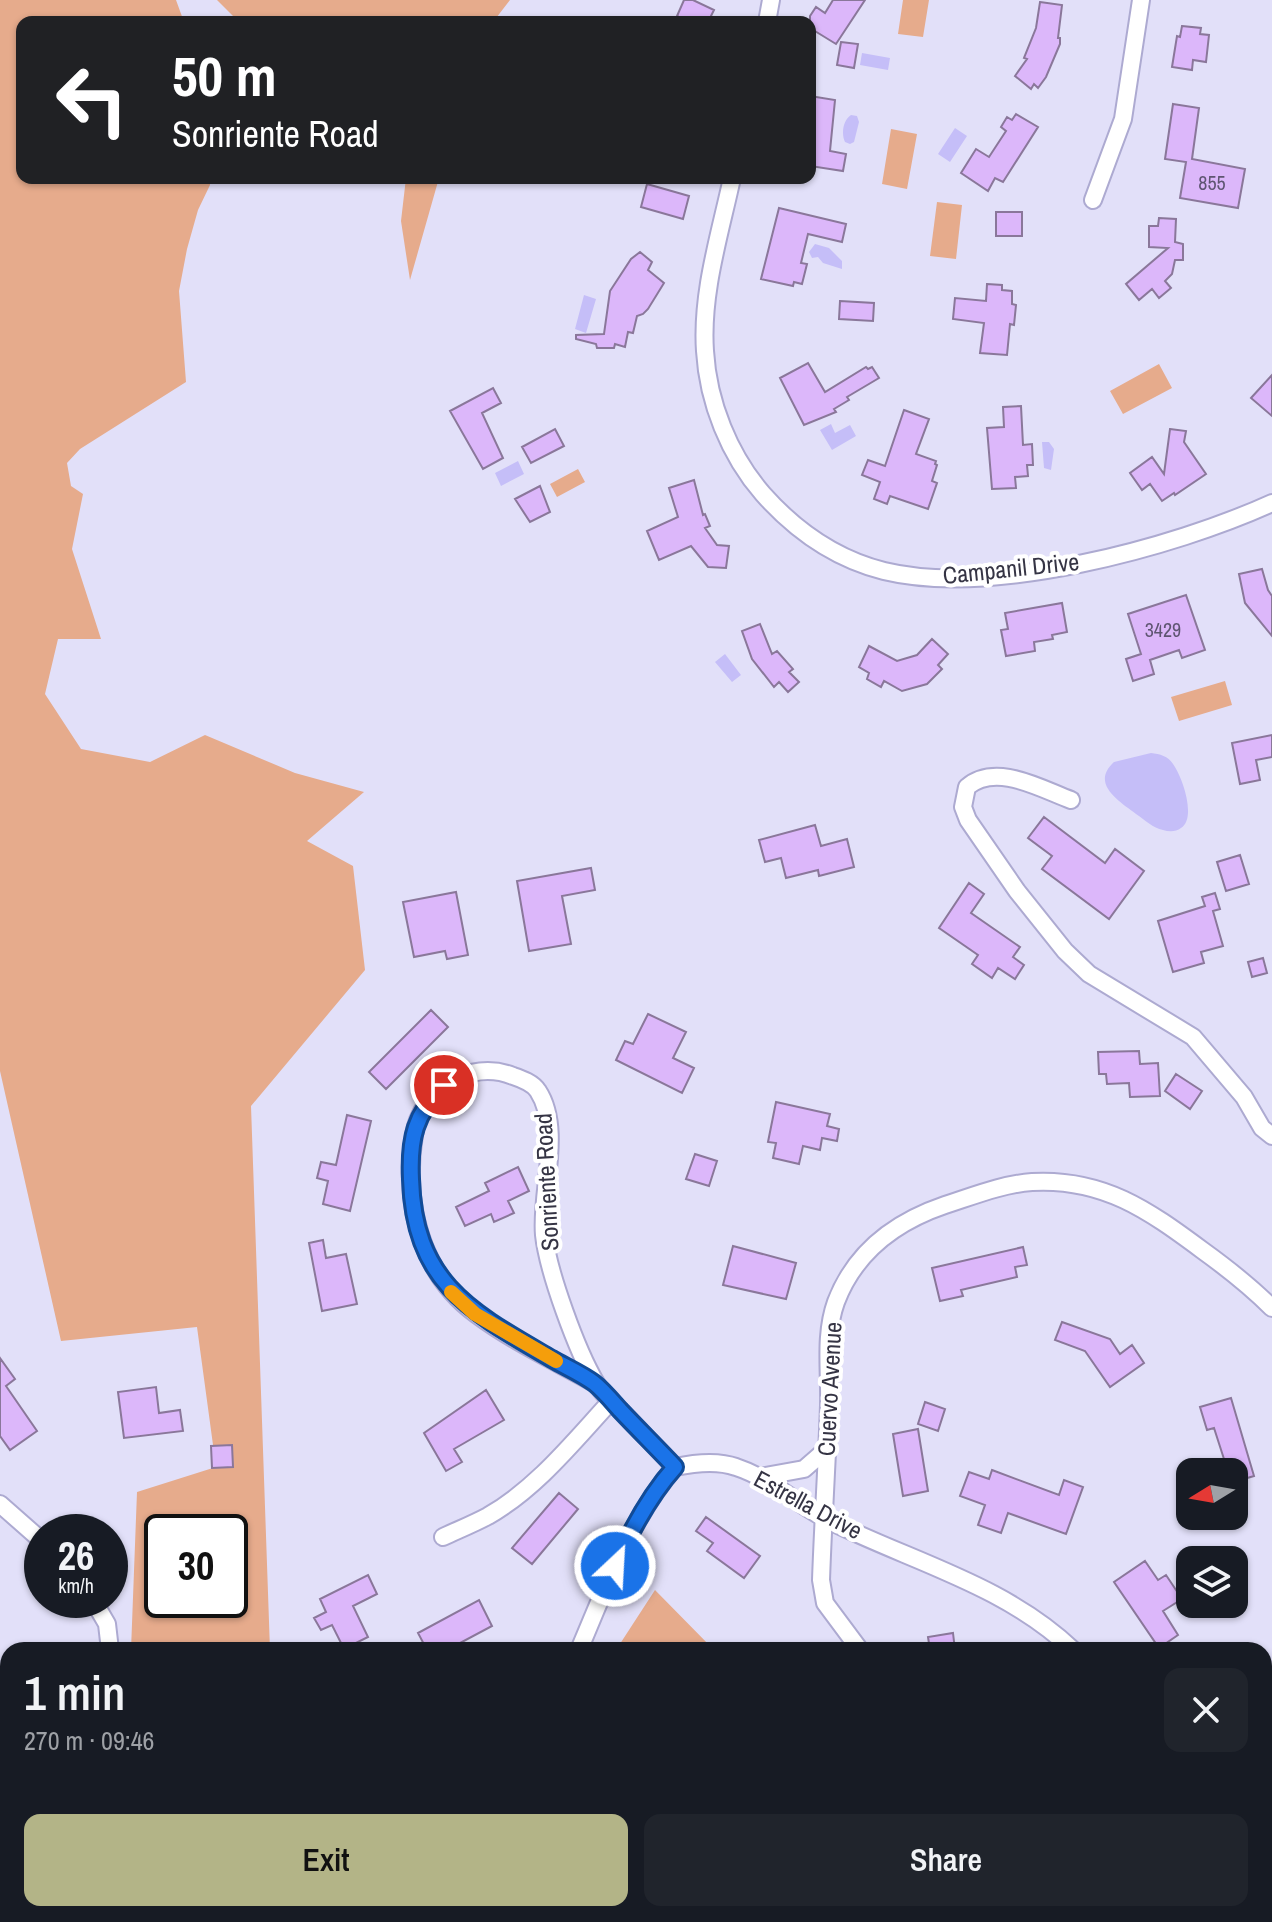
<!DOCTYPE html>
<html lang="en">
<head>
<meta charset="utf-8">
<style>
  body { margin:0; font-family:"Archivo Narrow",sans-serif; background:#20242c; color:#f1f3f6; height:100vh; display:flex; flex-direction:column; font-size:30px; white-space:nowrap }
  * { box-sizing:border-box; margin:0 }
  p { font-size:26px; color:#9ea1a6 }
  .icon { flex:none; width:44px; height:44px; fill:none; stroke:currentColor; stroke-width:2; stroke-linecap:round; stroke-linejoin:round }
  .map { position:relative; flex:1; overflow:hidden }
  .side { position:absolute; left:0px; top:1642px; width:1272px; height:280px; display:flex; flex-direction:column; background:#171b24; border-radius:24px 24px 0 0; box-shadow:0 2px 6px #0004 }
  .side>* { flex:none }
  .top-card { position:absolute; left:16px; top:16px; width:800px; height:168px; border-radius:16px; box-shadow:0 2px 6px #0004; background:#202124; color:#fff; overflow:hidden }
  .needle { width:52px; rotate:259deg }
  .controls { position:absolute; left:1176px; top:1458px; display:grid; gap:16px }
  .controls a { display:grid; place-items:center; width:72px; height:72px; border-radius:16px; background:#171b24; box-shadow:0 2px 6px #0004; font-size:40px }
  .speed { position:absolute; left:24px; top:1514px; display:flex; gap:16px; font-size:40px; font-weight:700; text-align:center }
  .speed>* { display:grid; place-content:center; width:104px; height:104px; border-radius:50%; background:#171b24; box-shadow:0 2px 6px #0004; line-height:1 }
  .speed small { font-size:20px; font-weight:400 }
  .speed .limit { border:4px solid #111; border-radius:12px; background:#fff; color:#111 }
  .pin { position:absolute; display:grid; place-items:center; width:68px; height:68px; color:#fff; margin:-34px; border:4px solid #fff; border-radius:50%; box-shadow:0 2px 8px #0007 }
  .me { position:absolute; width:88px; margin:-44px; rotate:25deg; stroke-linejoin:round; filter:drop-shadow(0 0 6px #0008) }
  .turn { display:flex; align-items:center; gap:28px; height:168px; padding:0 24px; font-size:36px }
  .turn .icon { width:104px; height:104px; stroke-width:2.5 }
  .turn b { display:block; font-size:56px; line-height:68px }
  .round { display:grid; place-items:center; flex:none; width:84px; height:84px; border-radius:16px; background:#20242c }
  .summary { display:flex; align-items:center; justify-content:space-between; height:136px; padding:0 24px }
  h1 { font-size:48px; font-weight:600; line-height:60px }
  .button { display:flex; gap:16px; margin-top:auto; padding:16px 24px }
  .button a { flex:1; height:92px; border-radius:16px; background:#b3b487; color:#111; font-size:32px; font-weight:600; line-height:92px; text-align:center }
  .button a+a { background:#20242c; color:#f1f3f6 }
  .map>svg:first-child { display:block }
</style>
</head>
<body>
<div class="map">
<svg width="1272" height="1922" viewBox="0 0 1272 1922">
  <rect width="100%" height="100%" fill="#e2e0f9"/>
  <path fill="#e6ab8c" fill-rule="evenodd" d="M0 0H176L184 22H22V178H210V185L198 210 187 249 179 291 186 382 80 449 67 463 71 486 83 494 72 549 101 639H58L45 694 81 749 150 762 205 735 295 773 364 792 307 841 353 866 365 970 251 1106 270 1650H131L137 1492 216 1467 197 1327 61 1341 0 1071ZM162 1532H230V1600H162Z
    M217 0H510L493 22H239Z
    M903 0H929L923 37 898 34Z
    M891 129 917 134 907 189 882 184Z
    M406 178H439L410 280 401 221Z
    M937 202 962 205 956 259 930 256Z
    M1159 364 1172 388 1123 414 1110 391Z
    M578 469 585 482 557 497 550 484Z
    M1225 681 1232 705 1179 721 1171 697Z
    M655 1590 714 1650H616Z
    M244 1914H393L400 1922H245Z
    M444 1914H625L621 1922H439Z"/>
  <path fill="#c5bef8" d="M862 53 890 58 888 70 860 65Z
    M851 115 857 116 859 122 854 142 850 144 845 142C841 134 843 120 851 115Z
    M955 128 967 136 950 162 938 154Z
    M815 244 829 248 842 261V269L823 263 818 257 812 258 809 252Z
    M584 295 596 299 586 333 575 329Z
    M831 424 835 433 850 425 856 436 832 450 820 430Z
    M1042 442H1049L1054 449 1051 470 1044 468Z
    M518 461 524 474 501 486 495 473Z
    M725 654 741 675 732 682 715 662Z
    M1151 753C1160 754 1168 756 1173 764 1182 776 1197 818 1181 828 1176 832 1169 832 1163 830 1153 828 1145 820 1136 814 1119 801 1090 784 1114 762Z"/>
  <path fill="#dcb7fa" stroke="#8a779a" stroke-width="2" d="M684 0H693L714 10 708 22H677L679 17 677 16Z
    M833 0H865L836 44 810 28V16L816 7 825 13Z
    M1040 2 1062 5 1058 38H1060V44L1046 77 1038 88 1034 84 1031 89 1015 76 1027 59 1024 58 1036 28Z
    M1182 26 1201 28 1200 34 1209 35 1206 62 1193 60 1192 70 1172 67 1177 36 1180 37Z
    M841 42 858 44 854 68 837 65Z
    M810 96 835 100 830 151 846 154 843 171 810 166Z
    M1173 104 1199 108 1192 159 1245 169 1238 208 1180 198 1186 162 1165 159Z
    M1016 114 1038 127 1003 182 995 178 988 191 961 173 976 149 989 157 1006 131 1001 127 1007 117 1012 120Z
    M647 184 689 196 683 219 641 207Z
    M779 208 846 224 842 242 808 234 801 263 807 264 802 284 794 282 793 286 761 279Z
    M996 212H1022V236H996Z
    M1159 218 1176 219 1175 242 1183 244V260H1175L1172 274 1165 281 1171 288 1159 298 1152 289 1139 300 1126 284 1168 248 1149 247V226H1158Z
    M640 252 652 262 648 270 664 283 648 309 643 314 637 316 633 333 628 332 625 347 615 344 614 348H597L596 344 576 339V335L604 334 610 291 631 259Z
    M987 284 1002 285V290L1012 291V304L1016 305 1014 325 1010 324 1007 355 980 353 984 323 953 319 955 298 986 301Z
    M840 301 874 303 873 321 839 319Z
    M808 363 825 392 866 367 868 369 872 367 879 378 847 397 849 400 834 409 836 412 804 425 780 378Z
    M1272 375V416L1251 398Z
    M493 388 501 403 482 413 503 458 483 469 450 411Z
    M1021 406 1023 445 1032 444 1033 465H1027L1028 476 1015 477 1016 488 992 489 987 428 1004 427 1003 407Z
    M904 410 929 419 916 454 936 461 935 464 937 465 932 481 937 483 928 509 890 496 887 504 874 499 880 482 862 475 868 460 885 466Z
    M555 429 564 446 531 463 522 447Z
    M1170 429 1186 431 1184 442 1206 474 1175 495 1174 493 1162 501 1150 484 1142 490 1130 473 1152 457 1164 474Z
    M694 480 703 515 705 514 710 526 705 528 717 545 729 546 726 568 708 567 691 546 659 560 647 531 678 517 669 488Z
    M540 486 550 512 530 522 515 499Z
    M1262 569 1268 590 1272 596V636L1245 603 1239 574Z
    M1186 595 1205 650 1182 658 1179 650 1150 660 1154 674 1133 681 1126 659 1141 654 1128 614Z
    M1062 603 1067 632 1052 635 1053 639 1034 642 1035 651 1006 656 1001 630 1008 629 1005 613Z
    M760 624 772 654 777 651 793 669 789 672 799 682 788 692 779 682 774 687 752 659 742 631Z
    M932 639 948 654 938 665 942 669 927 684 902 691 884 681 881 687 867 679 869 673 859 667 869 646 897 661 917 655Z
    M1272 735V757L1256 760 1260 780 1240 784 1232 743Z
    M1044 817 1105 863 1115 849 1144 871 1109 919 1042 869 1052 856 1028 838Z
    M815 825 821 846 847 839 854 867 819 876 818 870 786 878 781 858 765 862 759 840Z
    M1240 855 1249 884 1226 891 1217 862Z
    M591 868 595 890 562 896 571 944 529 951 517 881Z
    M969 883 984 894 971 913 1020 947 1013 957 1024 965 1015 979 998 968 992 978 972 964 978 955 939 928Z
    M456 892 468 955 447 959 445 951 414 957 403 902Z
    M1215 893 1220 909 1213 911 1223 946 1201 952 1204 963 1173 972 1158 921 1205 906 1202 897Z
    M1263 958 1267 973 1252 977 1248 962Z
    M431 1010 448 1027 386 1089 369 1072Z
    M648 1014 686 1032 673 1058 694 1068 682 1093 616 1060 625 1041 633 1044Z
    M1139 1051 1140 1064 1158 1063 1160 1096 1130 1097 1129 1083 1107 1084 1106 1074H1099L1098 1052Z
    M1176 1074 1202 1091 1190 1109 1165 1091Z
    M776 1102 830 1114 827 1126 839 1129 837 1141 822 1138 820 1150 803 1146 799 1164 773 1158 776 1143 768 1142Z
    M347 1115 371 1121 350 1211 323 1204 328 1181 317 1178 321 1162 336 1165Z
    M695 1154 717 1161 709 1186 686 1179Z
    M518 1167 529 1191 508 1201 514 1213 494 1222 491 1214 465 1226 456 1207 489 1191 485 1183Z
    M323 1240 326 1258 346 1254 357 1304 322 1311 309 1243Z
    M733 1246 796 1263 786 1299 723 1285Z
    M1023 1247 1027 1265 1015 1267 1017 1277 961 1290 963 1296 940 1301 932 1268Z
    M1062 1322 1110 1339 1120 1354 1132 1345 1144 1363 1110 1387 1085 1351 1055 1340Z
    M0 1358 15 1379 6 1386 37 1431 10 1450 0 1436Z
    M156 1387 159 1413 180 1410 183 1431 124 1438 118 1392Z
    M486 1390 504 1420 454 1449 462 1462 446 1471 424 1433Z
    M1231 1398 1254 1476 1234 1482V1472H1218L1215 1462 1224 1459 1214 1428 1207 1430 1200 1407Z
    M925 1402 945 1409 938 1431 918 1424Z
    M918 1429 928 1491 903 1496 893 1434Z
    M232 1445 233 1467 212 1468 211 1446Z
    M992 1470 1059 1495 1064 1480 1083 1487 1066 1534 1008 1513 1001 1533 978 1525 985 1505 960 1496 969 1472 989 1479Z
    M559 1493 578 1509 532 1564 512 1548Z
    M706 1517 760 1556 744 1578 707 1551 713 1543 696 1531Z
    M1145 1561 1158 1580 1166 1575 1182 1599 1163 1611 1178 1635 1159 1648 1114 1582Z
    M368 1575 377 1594 353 1606 368 1637 344 1649 332 1625 321 1630 314 1618 326 1612 320 1599Z
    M479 1600 492 1626 447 1650H427L418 1633Z
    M953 1633 955 1650H930L928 1637Z"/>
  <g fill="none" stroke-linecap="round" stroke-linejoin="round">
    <g stroke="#adaad1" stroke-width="20">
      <path id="minor" d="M767 22 771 0
        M732 178C720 234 701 293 705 351 708 402 729 455 763 494 795 530 836 559 884 571 991 597 1173 548 1272 503
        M1093 200 1123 119 1141 0
        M1071 800C1041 789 996 762 967 787L963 807 968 820 1017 891 1065 951 1089 974 1193 1037 1244 1097 1262 1128 1272 1136
        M596 1384C557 1362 512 1341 476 1314 420 1273 403 1202 414 1135 421 1091 469 1058 513 1076 522 1079 533 1083 538 1091 563 1129 540 1193 544 1235 548 1272 577 1351 596 1383 602 1394 612 1402 620 1410 638 1429 657 1448 675 1467
        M760 1477 804 1469 827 1449
        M0 1504 42 1541
        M443 1537C458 1530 473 1524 488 1516 537 1488 574 1441 611 1401
        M93 1600 107 1624 110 1650
        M579 1650C606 1587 630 1519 675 1467 694 1463 717 1460 736 1467 770 1478 795 1503 826 1519 909 1561 1004 1584 1073 1650
        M860 1650 825 1603 821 1580C823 1522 827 1463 829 1405 830 1371 824 1335 836 1302 855 1252 895 1222 945 1205 973 1196 1003 1184 1032 1182 1103 1178 1148 1210 1202 1250 1227 1268 1250 1286 1272 1308
        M1264 1833 1272 1840
        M106 1914 112 1922
        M952 1914 970 1922
        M344 1922 364 1914"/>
    </g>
    <use href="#minor" stroke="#fff" stroke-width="16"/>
  </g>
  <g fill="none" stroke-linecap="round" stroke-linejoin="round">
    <g stroke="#114b97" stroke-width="20">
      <path id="route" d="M444 1085C415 1114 409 1138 411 1179 414 1283 471 1312 552 1359 566 1367 582 1374 594 1383 603 1390 612 1401 620 1410 638 1429 657 1448 675 1467 649 1496 631 1530 615 1566"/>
    </g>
    <use href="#route" stroke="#1a73e8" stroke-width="14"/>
    <path stroke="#f59e0b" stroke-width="14" d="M451 1292 475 1314 556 1361"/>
  </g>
  <g text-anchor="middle" stroke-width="8" stroke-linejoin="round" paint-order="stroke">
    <g font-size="20" fill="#5f5572">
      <text x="1212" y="190">855</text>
      <text x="1163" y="637">3429</text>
    </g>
    <g font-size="24" fill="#353444" stroke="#fff">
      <text transform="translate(1011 569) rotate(-6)" y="8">Campanil Drive</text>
      <text transform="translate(547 1182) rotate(-93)" y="8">Sonriente Road</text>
      <text transform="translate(830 1389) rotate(-87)" y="8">Cuervo Avenue</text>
      <text transform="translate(808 1505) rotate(28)" y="8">Estrella Drive</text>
    </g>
  </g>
</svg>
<div class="controls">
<a><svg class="needle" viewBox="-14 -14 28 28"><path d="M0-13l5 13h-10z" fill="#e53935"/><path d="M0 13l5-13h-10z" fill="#9ea1a6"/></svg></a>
<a><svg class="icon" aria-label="layers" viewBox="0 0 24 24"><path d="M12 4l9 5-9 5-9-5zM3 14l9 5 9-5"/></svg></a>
</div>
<div class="speed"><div>26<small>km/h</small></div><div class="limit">30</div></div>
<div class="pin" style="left:444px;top:1085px;background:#d93025"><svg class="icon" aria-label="arrive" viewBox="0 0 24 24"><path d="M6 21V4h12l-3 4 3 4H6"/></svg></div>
<svg class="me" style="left:615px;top:1566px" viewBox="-20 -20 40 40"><circle r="17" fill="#1a73e8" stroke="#fff" stroke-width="3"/><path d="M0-11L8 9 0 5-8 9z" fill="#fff"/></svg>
<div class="top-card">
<div class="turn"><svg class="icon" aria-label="left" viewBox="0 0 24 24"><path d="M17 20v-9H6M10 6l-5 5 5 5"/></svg><div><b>50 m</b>Sonriente Road</div></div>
</div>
<section class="side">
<div class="summary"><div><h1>1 min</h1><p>270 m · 09:46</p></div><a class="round"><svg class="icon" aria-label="close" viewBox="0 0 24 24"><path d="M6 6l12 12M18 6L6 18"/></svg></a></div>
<div class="button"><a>Exit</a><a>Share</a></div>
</section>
</div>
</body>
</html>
